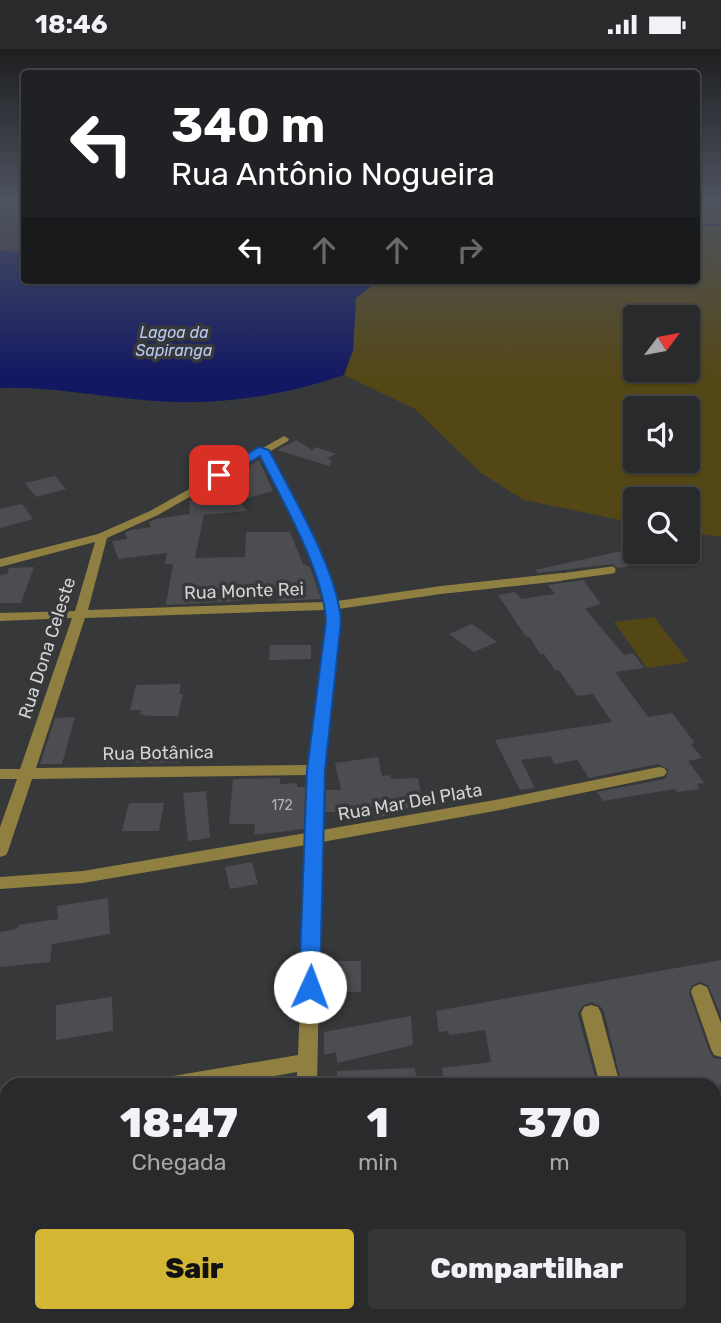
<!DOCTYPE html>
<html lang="pt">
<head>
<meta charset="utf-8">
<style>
  body { margin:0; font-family:Rubik,sans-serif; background:#353638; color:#f1f3f6; height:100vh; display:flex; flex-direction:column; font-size:26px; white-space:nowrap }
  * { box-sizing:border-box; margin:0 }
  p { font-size:23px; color:#a5a7a9 }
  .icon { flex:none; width:38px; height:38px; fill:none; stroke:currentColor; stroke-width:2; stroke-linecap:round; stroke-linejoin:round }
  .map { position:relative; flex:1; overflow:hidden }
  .sheet { position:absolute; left:0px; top:1029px; width:721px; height:245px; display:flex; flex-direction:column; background:#292a2c; border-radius:21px 21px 0 0; box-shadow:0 2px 5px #0004,0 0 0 2px #454648 }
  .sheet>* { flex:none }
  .banner { position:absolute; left:21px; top:21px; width:679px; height:214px; border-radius:7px; box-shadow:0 2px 5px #0004,0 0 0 2px #454648; background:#202124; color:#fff; overflow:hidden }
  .needle { width:46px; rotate:58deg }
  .buttons { position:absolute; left:623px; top:256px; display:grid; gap:14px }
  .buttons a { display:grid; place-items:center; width:77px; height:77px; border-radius:7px; background:#292a2c; box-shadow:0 2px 5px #0004,0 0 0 2px #454648; font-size:35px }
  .pin { position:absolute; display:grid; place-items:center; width:60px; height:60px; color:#fff; margin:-30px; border-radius:14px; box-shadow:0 4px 10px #0006 }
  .me { position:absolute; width:77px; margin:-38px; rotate:2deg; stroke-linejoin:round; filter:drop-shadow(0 0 5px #0008) }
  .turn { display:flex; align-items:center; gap:24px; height:147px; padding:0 35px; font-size:32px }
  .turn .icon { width:91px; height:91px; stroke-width:2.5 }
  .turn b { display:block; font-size:49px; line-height:60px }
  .lanes { display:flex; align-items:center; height:66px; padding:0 35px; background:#0003; justify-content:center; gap:35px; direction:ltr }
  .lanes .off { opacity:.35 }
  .eta { display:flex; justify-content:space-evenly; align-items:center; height:119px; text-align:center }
  .eta b { font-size:42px; font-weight:800; line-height:49px }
  .action { display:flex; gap:14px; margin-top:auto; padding:14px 35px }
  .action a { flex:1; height:80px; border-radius:7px; background:#d4b635; color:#111; font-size:28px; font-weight:800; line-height:80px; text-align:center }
  .action a+a { background:#353638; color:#f1f3f6 }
  .status { display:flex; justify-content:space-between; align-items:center; height:49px; padding:0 35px; background:#292a2c; direction:ltr }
  .status svg { height:19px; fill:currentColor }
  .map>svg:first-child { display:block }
</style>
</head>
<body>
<div class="status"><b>18:46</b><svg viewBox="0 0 49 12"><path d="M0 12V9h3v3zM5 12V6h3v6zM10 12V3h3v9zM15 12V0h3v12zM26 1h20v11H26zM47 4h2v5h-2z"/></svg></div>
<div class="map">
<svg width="721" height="1274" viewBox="0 0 721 1274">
  <rect width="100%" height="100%" fill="#37383a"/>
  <path fill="#544716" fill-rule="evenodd" d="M697 156H721V488L688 483V450H635V474L524 451 481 424 415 360 344 326 353 301 356 249 379 231H696ZM635 268H688V320H635ZM635 359H688V411H635Z
    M654 568 689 613 647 619 614 573Z"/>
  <path fill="#131863" d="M0 201 24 204V231H378L356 249 353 301 344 326C291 344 232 355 176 353 117 352 59 337 0 339Z"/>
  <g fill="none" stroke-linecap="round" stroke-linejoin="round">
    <path stroke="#131863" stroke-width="2.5" d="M696 176H721"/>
  </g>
  <path fill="#4c4d50" d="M296 391 312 401 316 398 336 405 327 409 332 412 329 417 277 401Z
    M259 411 273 442 240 451 246 462 204 466 195 509 245 508 246 483H290L303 515 310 518 321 550 279 552 274 537 245 538 242 552 166 556 173 515H165L167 504 118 510 112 492 127 490 125 484 131 481 151 478 149 473 156 470 190 465 189 452 215 451 205 442 217 438 214 437Z
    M55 427 66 440 36 448 25 434Z
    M22 455 33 470 0 479V460Z
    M635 499V502H673L674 510 618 519 612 515 538 524 535 521Z
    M34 518 21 554H0V526L7 525 9 519Z
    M583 531 601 555 585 560 624 606 633 604 644 619 615 623 648 668 672 664 695 694 691 695 702 709 688 712 704 734 697 735 700 740 677 743 675 740 603 752 597 743 665 730 669 721 658 715 589 729 577 711 555 715 550 707 521 711 535 739 520 741 495 691 612 673 593 645 577 647 559 621H555L544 605H540L529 587 526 588 498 546 515 543 521 550 555 545 548 536Z
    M472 575 497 593 474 603 449 585Z
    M270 596H311V610L269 611Z
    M181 635 179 645H183L178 667H152L140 666 141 661H130L136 636Z
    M75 668 62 715H40L55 669Z
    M109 700H179V714H104Z
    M378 708 382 727 390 726 391 730 418 729 423 758 396 760 397 765 374 769 373 763H325L326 741H341L335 714Z
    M280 729V735L297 734V738H305L304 780 254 786 255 775H229L233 730Z
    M206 742 210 789 188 792 183 744Z
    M129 754H164L159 782H122Z
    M252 813 258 835 230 840 225 818Z
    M108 849 110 885 52 895 50 913 0 918V883L17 880 18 876 58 870 57 857Z
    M721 911V967L708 936 699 933 691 937 689 944 709 1001 713 1009 721 1010V1036H622L604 963 600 957 592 953 582 957 578 965 597 1036H444L442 1019 491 1013 485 981 449 986 448 982 439 983 436 962Z
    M326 912H361V943H325Z
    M112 948 113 982 56 991V956Z
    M411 967 413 996 337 1014 336 1003 324 1006V983Z
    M415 1019 417 1036H337V1022Z"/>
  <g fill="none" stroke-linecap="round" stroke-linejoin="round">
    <path stroke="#8f7f40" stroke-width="4.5" d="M0 158 24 154"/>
    <path stroke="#8f7f40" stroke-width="7" d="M561 528 612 521"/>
    <path fill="#8f7f40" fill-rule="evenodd" d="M284 387 289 390 288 392 269 403 322 506 337 552 441 537 561 524 567 528 561 532 441 545 338 560 339 572 324 721 322 781 495 751 659 718 664 719 667 723 664 727 659 728 495 762 322 793 317 1036H297V1023L224 1036H163L166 1030 173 1027 298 1006 306 796 83 834 0 840V828L83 822 306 784 308 726 32 730 8 802 6 806 0 808V778L17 730H0V720H20L72 569 0 572V564L75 562 95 493 0 518V510L98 485 150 462ZM261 407 310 506 324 553 88 561 107 489 158 466ZM325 561 327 572 309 716 36 719 85 569Z
      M700 935 707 938 721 974V1008L714 1006 711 1000 691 943 693 938Z
      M591 956 598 958 601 964 620 1036H600L581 964 584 958Z
      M7 1056V1074L0 1075V1057Z
      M298 1267H322V1274H298Z
      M659 1267H683L685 1274H661Z"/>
  </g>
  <linearGradient id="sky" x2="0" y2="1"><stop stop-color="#1e1f20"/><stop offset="0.46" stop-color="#4d5360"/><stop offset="1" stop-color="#4d5360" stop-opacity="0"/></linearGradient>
  <rect width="721" height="330" fill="url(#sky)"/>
  <path fill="#1a73e8" stroke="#114b97" stroke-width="2" d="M259 398 269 401C293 448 337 520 341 572L325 721 320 938 317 944 310 947 302 944 299 938 307 721 326 572C323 521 283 453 260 407L224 429 213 426Z"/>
  <g text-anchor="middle" stroke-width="7" stroke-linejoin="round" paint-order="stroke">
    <g font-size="14" fill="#b0b2b4">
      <text x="282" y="761">172</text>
    </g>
    <g font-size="16" font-style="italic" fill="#b8c7f3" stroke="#37383a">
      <text x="174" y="289">Lagoa da<tspan x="174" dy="18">Sapiranga</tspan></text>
    </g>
    <g font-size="18" fill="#d2d3d5" stroke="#37383a">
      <text transform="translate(244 542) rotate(-2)" y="6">Rua Monte Rei</text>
      <text transform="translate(47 599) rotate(-72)" y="6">Rua Dona Celeste</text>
      <text transform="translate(158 704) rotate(-1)" y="6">Rua Botânica</text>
      <text transform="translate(410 753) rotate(-10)" y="6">Rua Mar Del Plata</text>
    </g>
  </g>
</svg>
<div class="buttons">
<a><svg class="needle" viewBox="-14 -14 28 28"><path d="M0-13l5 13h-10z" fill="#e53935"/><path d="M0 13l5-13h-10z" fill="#a5a7a9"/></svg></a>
<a><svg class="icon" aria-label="sound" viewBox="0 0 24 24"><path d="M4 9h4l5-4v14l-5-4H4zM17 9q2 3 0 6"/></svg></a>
<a><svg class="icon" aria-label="search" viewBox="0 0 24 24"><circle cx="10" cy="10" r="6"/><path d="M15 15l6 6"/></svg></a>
</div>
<div class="pin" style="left:219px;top:426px;background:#d93025"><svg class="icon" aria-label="arrive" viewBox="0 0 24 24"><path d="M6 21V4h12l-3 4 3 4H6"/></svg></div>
<svg class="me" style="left:310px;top:938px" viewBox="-20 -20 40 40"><circle r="19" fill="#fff"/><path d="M0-13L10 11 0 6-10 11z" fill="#1a73e8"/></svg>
<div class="banner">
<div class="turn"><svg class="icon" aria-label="left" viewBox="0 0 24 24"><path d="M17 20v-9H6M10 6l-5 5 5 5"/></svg><div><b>340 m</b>Rua Antônio Nogueira</div></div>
<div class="lanes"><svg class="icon" aria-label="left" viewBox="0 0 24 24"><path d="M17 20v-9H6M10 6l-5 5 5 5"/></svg><svg class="icon off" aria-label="ahead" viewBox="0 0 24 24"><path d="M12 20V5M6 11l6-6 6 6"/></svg><svg class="icon off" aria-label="ahead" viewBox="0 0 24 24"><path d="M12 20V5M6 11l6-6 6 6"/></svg><svg class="icon off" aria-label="right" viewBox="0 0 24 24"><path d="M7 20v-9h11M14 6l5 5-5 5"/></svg></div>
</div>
<section class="sheet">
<div class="eta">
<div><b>18:47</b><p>Chegada</p></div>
<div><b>1</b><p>min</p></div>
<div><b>370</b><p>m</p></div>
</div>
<div class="action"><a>Sair</a><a>Compartilhar</a></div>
</section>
</div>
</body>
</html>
